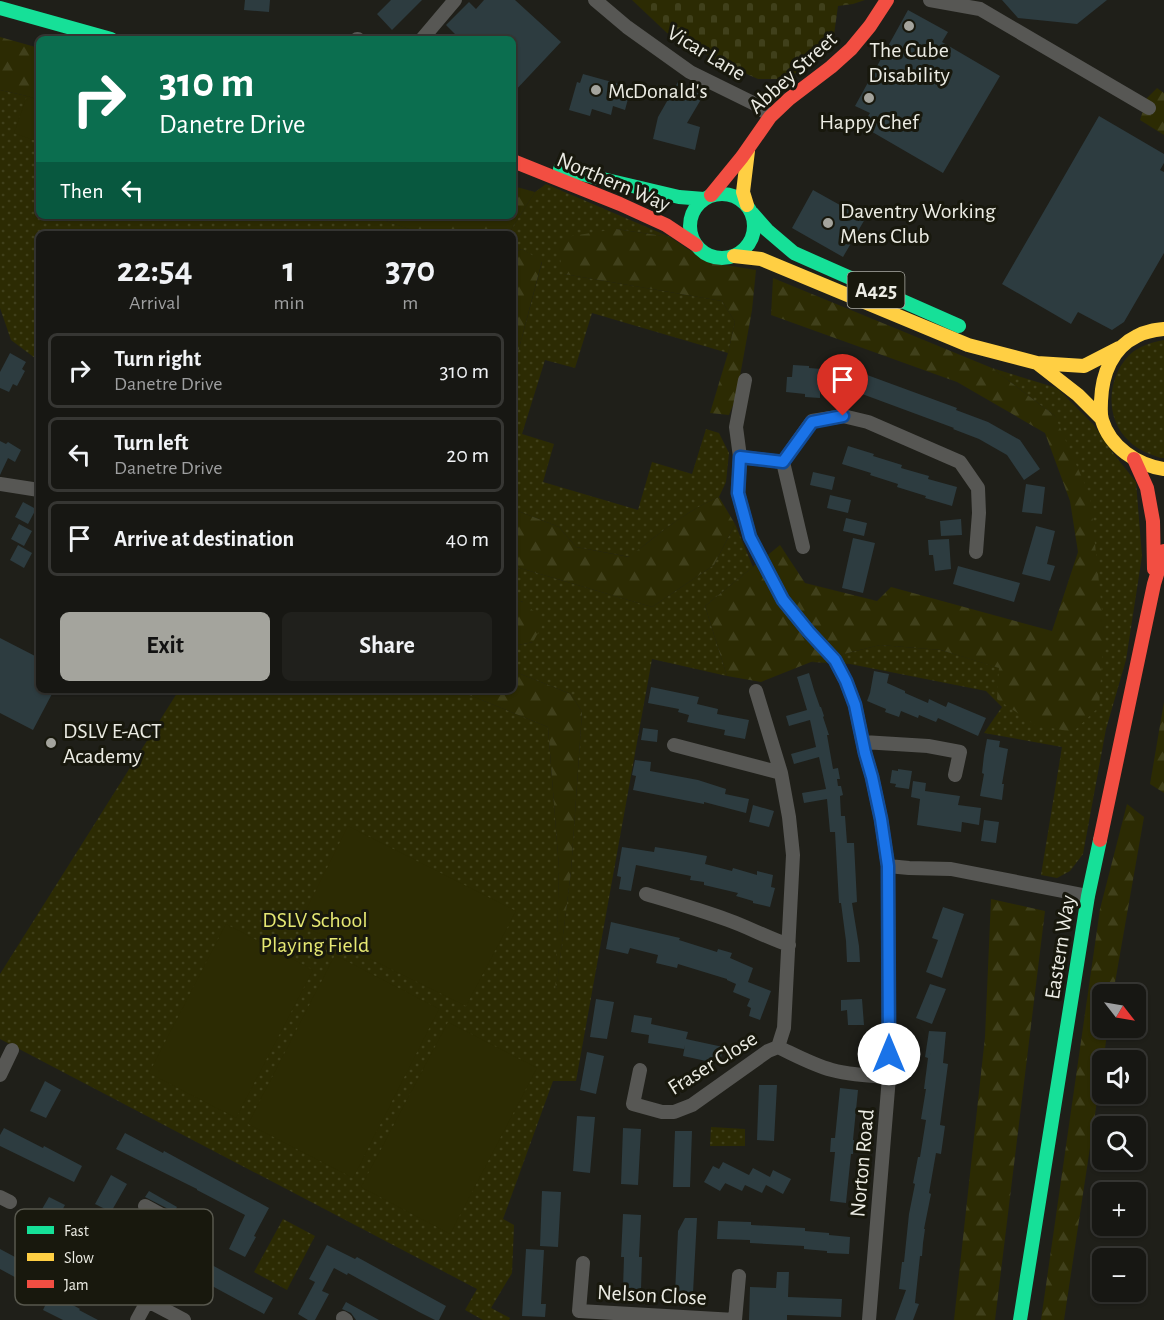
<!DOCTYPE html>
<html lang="en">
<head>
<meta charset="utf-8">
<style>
  body { margin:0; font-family:"Alegreya Sans",sans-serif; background:#20201c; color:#f1f3f6; height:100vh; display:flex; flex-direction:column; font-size:22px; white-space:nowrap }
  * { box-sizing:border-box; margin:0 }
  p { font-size:20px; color:#9e9fa0 }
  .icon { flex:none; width:33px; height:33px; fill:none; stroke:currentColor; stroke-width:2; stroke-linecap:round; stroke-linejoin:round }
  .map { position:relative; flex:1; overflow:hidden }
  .panel { position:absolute; left:36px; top:231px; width:480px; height:462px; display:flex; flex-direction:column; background:#171713; border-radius:9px; box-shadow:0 2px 4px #0004,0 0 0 2px #363633 }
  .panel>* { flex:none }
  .top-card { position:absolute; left:36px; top:36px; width:480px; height:183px; border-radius:9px; box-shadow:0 2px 4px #0004,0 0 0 2px #363633; background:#0b6e4f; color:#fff; overflow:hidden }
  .needle { width:39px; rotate:121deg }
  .fabs { position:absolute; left:1092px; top:984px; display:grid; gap:12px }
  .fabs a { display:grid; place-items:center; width:54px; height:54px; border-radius:9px; background:#171713; box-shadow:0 2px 4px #0004,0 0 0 2px #363633; font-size:30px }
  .pin { position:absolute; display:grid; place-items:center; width:51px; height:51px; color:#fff; margin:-62px -26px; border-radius:50% 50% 50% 0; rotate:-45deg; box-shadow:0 0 6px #0007 }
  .pin .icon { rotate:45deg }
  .me { position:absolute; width:66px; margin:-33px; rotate:0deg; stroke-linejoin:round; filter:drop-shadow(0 0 4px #0008) }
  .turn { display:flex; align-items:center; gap:21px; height:126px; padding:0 24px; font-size:27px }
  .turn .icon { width:78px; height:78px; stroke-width:2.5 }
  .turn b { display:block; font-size:42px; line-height:51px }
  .then { display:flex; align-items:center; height:57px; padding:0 24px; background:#0003; gap:12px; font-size:22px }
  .eta { display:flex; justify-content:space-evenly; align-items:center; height:102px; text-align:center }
  .eta b { font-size:36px; font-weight:700; line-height:42px }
  .primary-button { display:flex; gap:12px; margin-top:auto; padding:12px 24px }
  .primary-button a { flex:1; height:69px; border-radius:9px; background:#a4a49d; color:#111; font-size:24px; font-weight:700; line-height:69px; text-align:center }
  .primary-button a+a { background:#20201c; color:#f1f3f6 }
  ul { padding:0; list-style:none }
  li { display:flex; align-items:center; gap:18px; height:75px; margin:0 12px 9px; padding:0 12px; border:3px solid #363633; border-radius:9px }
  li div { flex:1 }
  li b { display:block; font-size:22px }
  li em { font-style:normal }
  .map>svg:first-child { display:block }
</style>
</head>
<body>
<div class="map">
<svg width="1164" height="1320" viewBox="0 0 1164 1320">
  <defs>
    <pattern id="grass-dots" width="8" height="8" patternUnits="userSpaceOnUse" patternTransform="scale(1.5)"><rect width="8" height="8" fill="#2c2b03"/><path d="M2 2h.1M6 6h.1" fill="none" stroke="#40401b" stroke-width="1.8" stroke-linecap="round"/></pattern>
    <pattern id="forest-firs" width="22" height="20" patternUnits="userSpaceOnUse" patternTransform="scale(1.5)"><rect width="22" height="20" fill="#2c2b03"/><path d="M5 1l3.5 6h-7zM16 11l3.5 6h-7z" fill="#40401b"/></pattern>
    <pattern id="cemetery-stones" width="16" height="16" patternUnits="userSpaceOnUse" patternTransform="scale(1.5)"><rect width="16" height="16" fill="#2c2b03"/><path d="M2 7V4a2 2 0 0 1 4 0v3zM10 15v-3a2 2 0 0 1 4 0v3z" fill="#40401b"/></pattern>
  </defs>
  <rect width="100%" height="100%" fill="#1f1f19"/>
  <path fill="url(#grass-dots)" d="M0 90 27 96 39 100V216H371L424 234H39V361L11 340 0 308Z
    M546 184 670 237 616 229 564 274 722 301 735 322 728 353 592 313 575 368 545 360 522 434 554 444 543 482 638 510 652 462 692 474 706 429 719 433 729 453 726 482 719 497C686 511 658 534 630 557L576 547 559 527 513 509V371L542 262 522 249 513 253V234H508L535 192Z
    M1164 340V458H1161C1149 454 1138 450 1129 441 1103 418 1107 372 1134 351 1143 345 1153 342 1164 340Z
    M992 368 1057 388 1093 424 1113 453 1136 482 1142 556 1126 660 1106 729 1083 854 1070 871 1057 878 1041 875 1062 747 984 733 1002 707 986 691 850 664 811 662 880 645 941 650 1000 668 1104 630 1055 416Z
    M735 524 753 567 705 606 727 676 652 659 576 1081H553L503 1219 514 1225 512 1273 491 1308 510 1318 509 1320H483L465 1310 477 1289 0 1039V974L179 690H457L548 727 559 868 556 990 571 871 582 712 571 694 513 671V646L533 642 522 601 513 603V566L652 607 714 565Z
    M711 1127 745 1129V1146H710Z
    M283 1219 315 1236 287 1290 254 1272Z"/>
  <path fill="url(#forest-firs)" d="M0 37 39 48V100L27 96 0 90Z
    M1157 88 1164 93V135L1140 120 1147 98Z
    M513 186 535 192 508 234H424L371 216H513Z
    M616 229 670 237 686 248 713 263 756 270 752 310 736 398 729 415 710 413 728 353 735 322 722 301 564 274 557 247 572 236Z
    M522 249 542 261 513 371V253Z
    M773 278 992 368 1055 416 1090 496 1104 630 1099 707 1073 732 1035 725 997 699 999 668 941 650 880 645 811 662 761 682 727 676 705 606 780 545 805 583 877 601 891 587 1052 631 1078 552 1070 501 1045 433 957 382 771 315Z
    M719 497 735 524 714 565 652 607 513 566V509L559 527 576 547 629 557C658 535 685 511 719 497Z
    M521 601 545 620 533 642 513 646V603Z
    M513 671 571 694 582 712 571 871 555 1000 559 868 548 727 457 690H513Z
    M1164 702V793L1150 784Z
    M1127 804 1144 817 1113 994H1102V1028H1108L1064 1320H1041L1100 909Z
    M991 899 1045 911 995 1320H954L985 1037Z"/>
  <path fill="url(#cemetery-stones)" d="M632 0H865L853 4 838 6 832 49 805 69 783 79H758L724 64 667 33Z"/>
  <path fill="#2c2b03" d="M27 96 39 100V142L14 133Z
    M348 826 516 911 466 1006 299 924Z
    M226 924 313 970 236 1118 149 1073Z
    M335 955 439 1009 353 1178 248 1124Z
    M448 1022 537 1068 450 1234 361 1187Z"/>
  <path fill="#2d3c40" d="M245 0H270L269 12 244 10Z
    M391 0H422L392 30 377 14Z
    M484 0H515L561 42 513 93V39H460L446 25 469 2 476 9Z
    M1002 0H1107L1077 24 1018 18Z
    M908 10 948 32 942 42 1000 76 943 173 862 126 870 113 855 106Z
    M583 74 619 84 616 96 628 99 625 110 613 106 611 115 592 109 590 116 569 110 577 82 580 83Z
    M678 82 703 96 687 123 700 127 695 150 653 139 658 117Z
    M1099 116 1164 154V163L1160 170 1164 172V253L1124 322 1112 330 1078 312 1071 324 1002 284Z
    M813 190 865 219 843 257 792 228Z
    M10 353 26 362 22 369 25 371 17 386 13 384 9 392 0 388V372Z
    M793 365 809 366V368L859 372 957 408 956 410 988 422 1020 440 1040 469 1024 480 1007 455 979 439 953 429 954 428 854 391 820 388V398L805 397V394L786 392 787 377H792Z
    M0 441 6 444 8 442 21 450 15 462 8 458 0 475Z
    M848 446 874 454 873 456 902 465 901 468 929 476 928 479 957 487 952 506 925 498 926 496 897 487 898 484 870 475 871 473 842 464Z
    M813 472 835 477 832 490 810 485Z
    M1026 484 1045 487 1042 514 1022 512Z
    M830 495 851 500 848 513 827 508Z
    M23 502 36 509 28 524 15 517Z
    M846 518 867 523 864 536 843 531Z
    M961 519 962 535 941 536 940 521Z
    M19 524 32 531 24 546 11 539Z
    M1036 526 1055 531 1047 564 1055 566 1050 581 1022 574Z
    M853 538 875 543 863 593 842 588Z
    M949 539 951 569 935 571 933 555H929L928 540Z
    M18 545 32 553 24 568 10 560Z
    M958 566 1020 583 1014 602 953 584Z
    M0 638 39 658V662L34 672 39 675V690H54L33 730 0 713Z
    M874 671 889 674 887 683 905 691V693L928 703 929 699 946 707 948 702 986 718 978 736 938 718 936 722 919 715 918 718 901 711 899 717 885 712 886 709 867 701 870 693Z
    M809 673 814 690 820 707H821L824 716 823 717 829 735H827L833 769 838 768 840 779H837L838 786H841L843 795 840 796 841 816H845L847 843H854L857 902 852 903 859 946 860 962H847L846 941 841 903H839L835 832H830L827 799 804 803 802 793 826 789 819 757 794 764 791 754 816 747 810 720 789 726 786 716 807 710 797 677Z
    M651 687 699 697 697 704 718 709 717 714 749 720 745 739 724 735 725 730 687 722 689 715 678 712 679 709 648 703Z
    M643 728 658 730 657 742 641 740Z
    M987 739 1000 741 999 747 1008 749 1002 784H1004L1002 800 980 796 984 774 982 773 984 755Z
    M635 760 651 762 650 771 698 780 726 789 725 794 749 799 746 813 704 802V804L633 790 636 776 632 775Z
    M898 769 912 771 909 789 895 787 896 784 890 783 892 770 898 771Z
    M913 781 926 783 925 791 960 796 958 805 981 808 979 825 962 822 961 832 917 825 920 799 911 797Z
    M753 805 774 811 769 827 749 822Z
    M984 820 999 822 996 843 981 841Z
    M622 847 654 852 655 847 686 852 707 856 705 864 732 871 733 868 757 875V871L773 875 771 887 775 888 770 907 753 903V901L736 896 738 893 704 885V882L690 880 691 876 636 865 631 891 619 889 621 877 617 876Z
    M943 907 964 914 942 978 926 972 938 940 932 938Z
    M611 922 680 938 679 940 717 952 718 949 732 953 730 958 753 968 748 982 771 991 760 1020 749 1016 751 1008 747 1006 750 999 733 992 736 984 727 980V979L678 964 677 968 656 963 658 955 630 948 628 954 606 949Z
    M930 984 946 989 932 1024 916 1018Z
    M596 999 614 1002 607 1039 590 1037Z
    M862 999 864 1025H848L847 1010 841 1011V1000Z
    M634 1015 652 1018 651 1024 688 1032 686 1039 723 1047 720 1064 683 1056 685 1045 684 1049 648 1043 649 1035 631 1032Z
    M929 1031 946 1032 943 1063 948 1064 940 1125 945 1126 941 1154 936 1153 929 1193 931 1194 924 1229H925L923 1243 922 1256H920L915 1303 919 1304 913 1320H895L906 1290 899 1289 902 1262H904L909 1214 915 1184 913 1183 918 1157H920L926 1120 921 1119 926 1089H924L928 1058 925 1057Z
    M587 1052 604 1056 596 1094 580 1090Z
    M45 1081 61 1090 46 1118 30 1111Z
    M759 1085H777L774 1141 757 1140Z
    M840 1088 858 1090 853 1140H854L853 1154H851L846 1203 830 1201 835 1152H830L831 1138H835Z
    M577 1116 595 1117 590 1173 573 1171Z
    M4 1128 43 1148 44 1146 82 1166 74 1182 0 1146V1135Z
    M623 1128 641 1129 638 1185 621 1184Z
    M675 1131H692L690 1187H673Z
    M125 1133 163 1153 164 1151 269 1208 254 1236 256 1237 245 1257 229 1249 245 1215 197 1190V1189L116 1149Z
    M723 1162 749 1175 753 1168 770 1177 773 1170 791 1179 783 1194 766 1185 762 1193 745 1185 742 1191 725 1183 726 1182 720 1191 704 1182 713 1166 719 1169Z
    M111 1175 127 1184 111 1212 95 1204Z
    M149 1191 177 1207 174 1212 145 1197Z
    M542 1191 561 1192 558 1247 540 1246Z
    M49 1197 65 1205 54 1225 52 1224 42 1243 26 1235 36 1215 38 1216Z
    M623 1214 641 1215 639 1257H642L641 1289H623L624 1257H621Z
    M685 1218H697L693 1293H675L678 1231Z
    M718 1221 751 1222V1225L805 1228V1231L829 1233V1235L850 1237 849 1254 827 1253V1251L804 1249V1246L750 1243V1240L717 1239Z
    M327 1245 355 1259 357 1257 446 1306 439 1320H435L419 1312 348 1273 347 1275 334 1268 322 1291 329 1294 315 1320H308L298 1314 315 1282 309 1279Z
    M0 1249 30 1265 22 1281 0 1269Z
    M526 1249 544 1250 541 1304H546L545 1317 522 1316Z
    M197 1257 273 1298 264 1314 188 1273Z
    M777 1272H789L788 1297 842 1299 841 1317 787 1315V1320H749L750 1287 776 1288Z
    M51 1293 80 1309 79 1310 98 1320H63L43 1310Z
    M346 1302 379 1320H356L351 1313 342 1309Z"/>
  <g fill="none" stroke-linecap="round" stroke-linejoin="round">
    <path stroke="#575754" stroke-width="14" d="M595 0 627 27 690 72 755 104 770 116
      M930 0 980 9 1149 108
      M357 39H358
      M422 39 455 0
      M745 380 736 427 740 457 738 493 750 537 783 600 809 632 835 660 846 681 855 705 865 753 872 777 881 819 888 866 889 1077 869 1320
      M740 457 783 462 812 421 843 416 868 422 960 462 978 488 979 513 976 552
      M783 462 803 547
      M0 484 39 490
      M863 742 928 746 960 752 955 775
      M674 745 781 773
      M888 866 909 868 951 869 1088 896
      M646 894C673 902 701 910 728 920 748 927 768 938 789 945
      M778 1047C795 1055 813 1065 832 1070 851 1075 870 1076 889 1077
      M640 1070 633 1104 662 1112H674L692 1105 768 1051 778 1047 784 1028 793 855 789 817 781 773 756 691
      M0 1075 12 1050
      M0 1197 10 1202
      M583 1263 579 1311 735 1320 739 1276
      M148 1301 184 1320
      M343 1318 346 1320
      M137 1320 187 1229 145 1206"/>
    <path stroke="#16e098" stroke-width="14" d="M0 8 111 39
      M560 169 679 197 704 199
      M690 226a32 32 0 1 1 64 0a32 32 0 1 1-64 0Z
      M752 213 767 230 794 253 959 326
      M1020 1320 1088 896 1100 840"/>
    <path stroke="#ffcf43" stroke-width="14" d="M747 205 743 192 748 151
      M734 256 761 259 968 345 1037 363 1084 366 1119 348
      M1164 329C1155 330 1146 331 1137 336 1112 348 1102 374 1101 401 1101 407 1100 414 1102 420 1110 447 1137 465 1164 469
      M1037 363 1078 395 1102 419"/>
    <path stroke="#f24e42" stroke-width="14" d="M513 161 620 204 666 225 696 245
      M711 195 742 157 770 117 789 99 831 67 851 49 870 26 887 0
      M1134 459 1147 488 1153 521 1154 569
      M1100 840 1154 584 1164 551"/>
  </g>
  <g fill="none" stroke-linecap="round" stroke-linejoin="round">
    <g stroke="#114b97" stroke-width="15">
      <path id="route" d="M843 416 812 422 783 462 740 457 738 493 750 537 783 600 809 632 835 660 846 681 855 705 865 753 872 777 881 819 888 866 889 1054"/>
    </g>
    <use href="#route" stroke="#1a73e8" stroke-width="10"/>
  </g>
  <g fill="#a4a49d" stroke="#18180d" stroke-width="2">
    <circle cx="909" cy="26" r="6"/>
    <circle cx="596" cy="90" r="6"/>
    <circle cx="869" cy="98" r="6"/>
    <circle cx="828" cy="223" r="6"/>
    <circle cx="51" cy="743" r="6"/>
  </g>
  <g text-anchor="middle" stroke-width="6" stroke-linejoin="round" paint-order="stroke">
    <rect fill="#18180d" stroke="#acaca4" stroke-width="1.5" x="847.5" y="272" width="57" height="36" rx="4.5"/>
    <g font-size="21" font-weight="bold" fill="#ecece4">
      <text x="876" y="297">A425</text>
    </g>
    <g font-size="22" fill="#ecece4" stroke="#18180d" text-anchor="start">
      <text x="909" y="57" text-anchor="middle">The Cube<tspan x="909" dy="25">Disability</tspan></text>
      <text x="608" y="98">McDonald's</text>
      <text x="869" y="129" text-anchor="middle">Happy Chef</text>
      <text x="840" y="218">Daventry Working<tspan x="840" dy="25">Mens Club</tspan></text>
      <text x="63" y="738">DSLV E-ACT<tspan x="63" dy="25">Academy</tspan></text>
    </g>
    <g font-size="22" fill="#ecece4" stroke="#18180d">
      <text transform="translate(707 52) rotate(31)" y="8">Vicar Lane</text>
      <text transform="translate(792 72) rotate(-42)" y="8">Abbey Street</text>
      <text transform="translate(614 181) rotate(23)" y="8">Northern Way</text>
      <text transform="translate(1059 947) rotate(-81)" y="8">Eastern Way</text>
      <text transform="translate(712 1062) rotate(-32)" y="8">Fraser Close</text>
      <text transform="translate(861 1163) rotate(-85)" y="8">Norton Road</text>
      <text transform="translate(652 1294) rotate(3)" y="8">Nelson Close</text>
    </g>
    <g font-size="22" fill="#e6e873" stroke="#18180d">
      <text x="315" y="927">DSLV School<tspan x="315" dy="25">Playing Field</tspan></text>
    </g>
  </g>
  <rect x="15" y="1209" width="198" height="96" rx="9" fill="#18180d" stroke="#58584e" stroke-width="1.5"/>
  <rect x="27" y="1226" width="27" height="8" fill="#16e098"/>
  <rect x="27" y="1253" width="27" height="8" fill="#ffcf43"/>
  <rect x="27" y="1280" width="27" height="8" fill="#f24e42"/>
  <g font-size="16" fill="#ecece4">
    <text x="64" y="1236">Fast</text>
    <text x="64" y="1263">Slow</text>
    <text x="64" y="1290">Jam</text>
  </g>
</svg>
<div class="fabs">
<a><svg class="needle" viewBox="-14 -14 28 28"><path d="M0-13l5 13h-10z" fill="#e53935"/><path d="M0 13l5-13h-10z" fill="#9e9fa0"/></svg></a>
<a><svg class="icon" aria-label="sound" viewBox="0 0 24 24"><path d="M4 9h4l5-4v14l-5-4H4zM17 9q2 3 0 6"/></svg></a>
<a><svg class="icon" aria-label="search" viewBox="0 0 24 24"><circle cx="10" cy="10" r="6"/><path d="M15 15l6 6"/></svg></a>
<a>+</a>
<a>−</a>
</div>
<div class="pin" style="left:843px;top:416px;background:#d93025"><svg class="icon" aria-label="arrive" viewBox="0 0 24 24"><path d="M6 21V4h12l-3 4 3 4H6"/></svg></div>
<svg class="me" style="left:889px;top:1054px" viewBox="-20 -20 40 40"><circle r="19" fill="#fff"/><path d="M0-13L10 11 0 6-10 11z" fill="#1a73e8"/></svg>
<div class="top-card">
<div class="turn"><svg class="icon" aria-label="right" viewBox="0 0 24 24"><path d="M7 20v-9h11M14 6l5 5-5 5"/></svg><div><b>310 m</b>Danetre Drive</div></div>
<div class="then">Then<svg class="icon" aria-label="left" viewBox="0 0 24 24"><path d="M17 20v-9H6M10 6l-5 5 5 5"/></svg></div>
</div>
<section class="panel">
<div class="eta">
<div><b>22:54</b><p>Arrival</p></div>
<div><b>1</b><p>min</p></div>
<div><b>370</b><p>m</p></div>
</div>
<ul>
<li><svg class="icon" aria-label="right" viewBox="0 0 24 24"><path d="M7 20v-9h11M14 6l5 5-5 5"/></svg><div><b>Turn right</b><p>Danetre Drive</p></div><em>310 m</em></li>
<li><svg class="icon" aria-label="left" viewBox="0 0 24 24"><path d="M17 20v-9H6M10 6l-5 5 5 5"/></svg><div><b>Turn left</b><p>Danetre Drive</p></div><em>20 m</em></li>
<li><svg class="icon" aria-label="arrive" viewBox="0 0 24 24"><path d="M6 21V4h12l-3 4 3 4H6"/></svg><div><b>Arrive at destination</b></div><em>40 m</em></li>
</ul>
<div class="primary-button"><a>Exit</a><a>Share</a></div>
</section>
</div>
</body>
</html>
